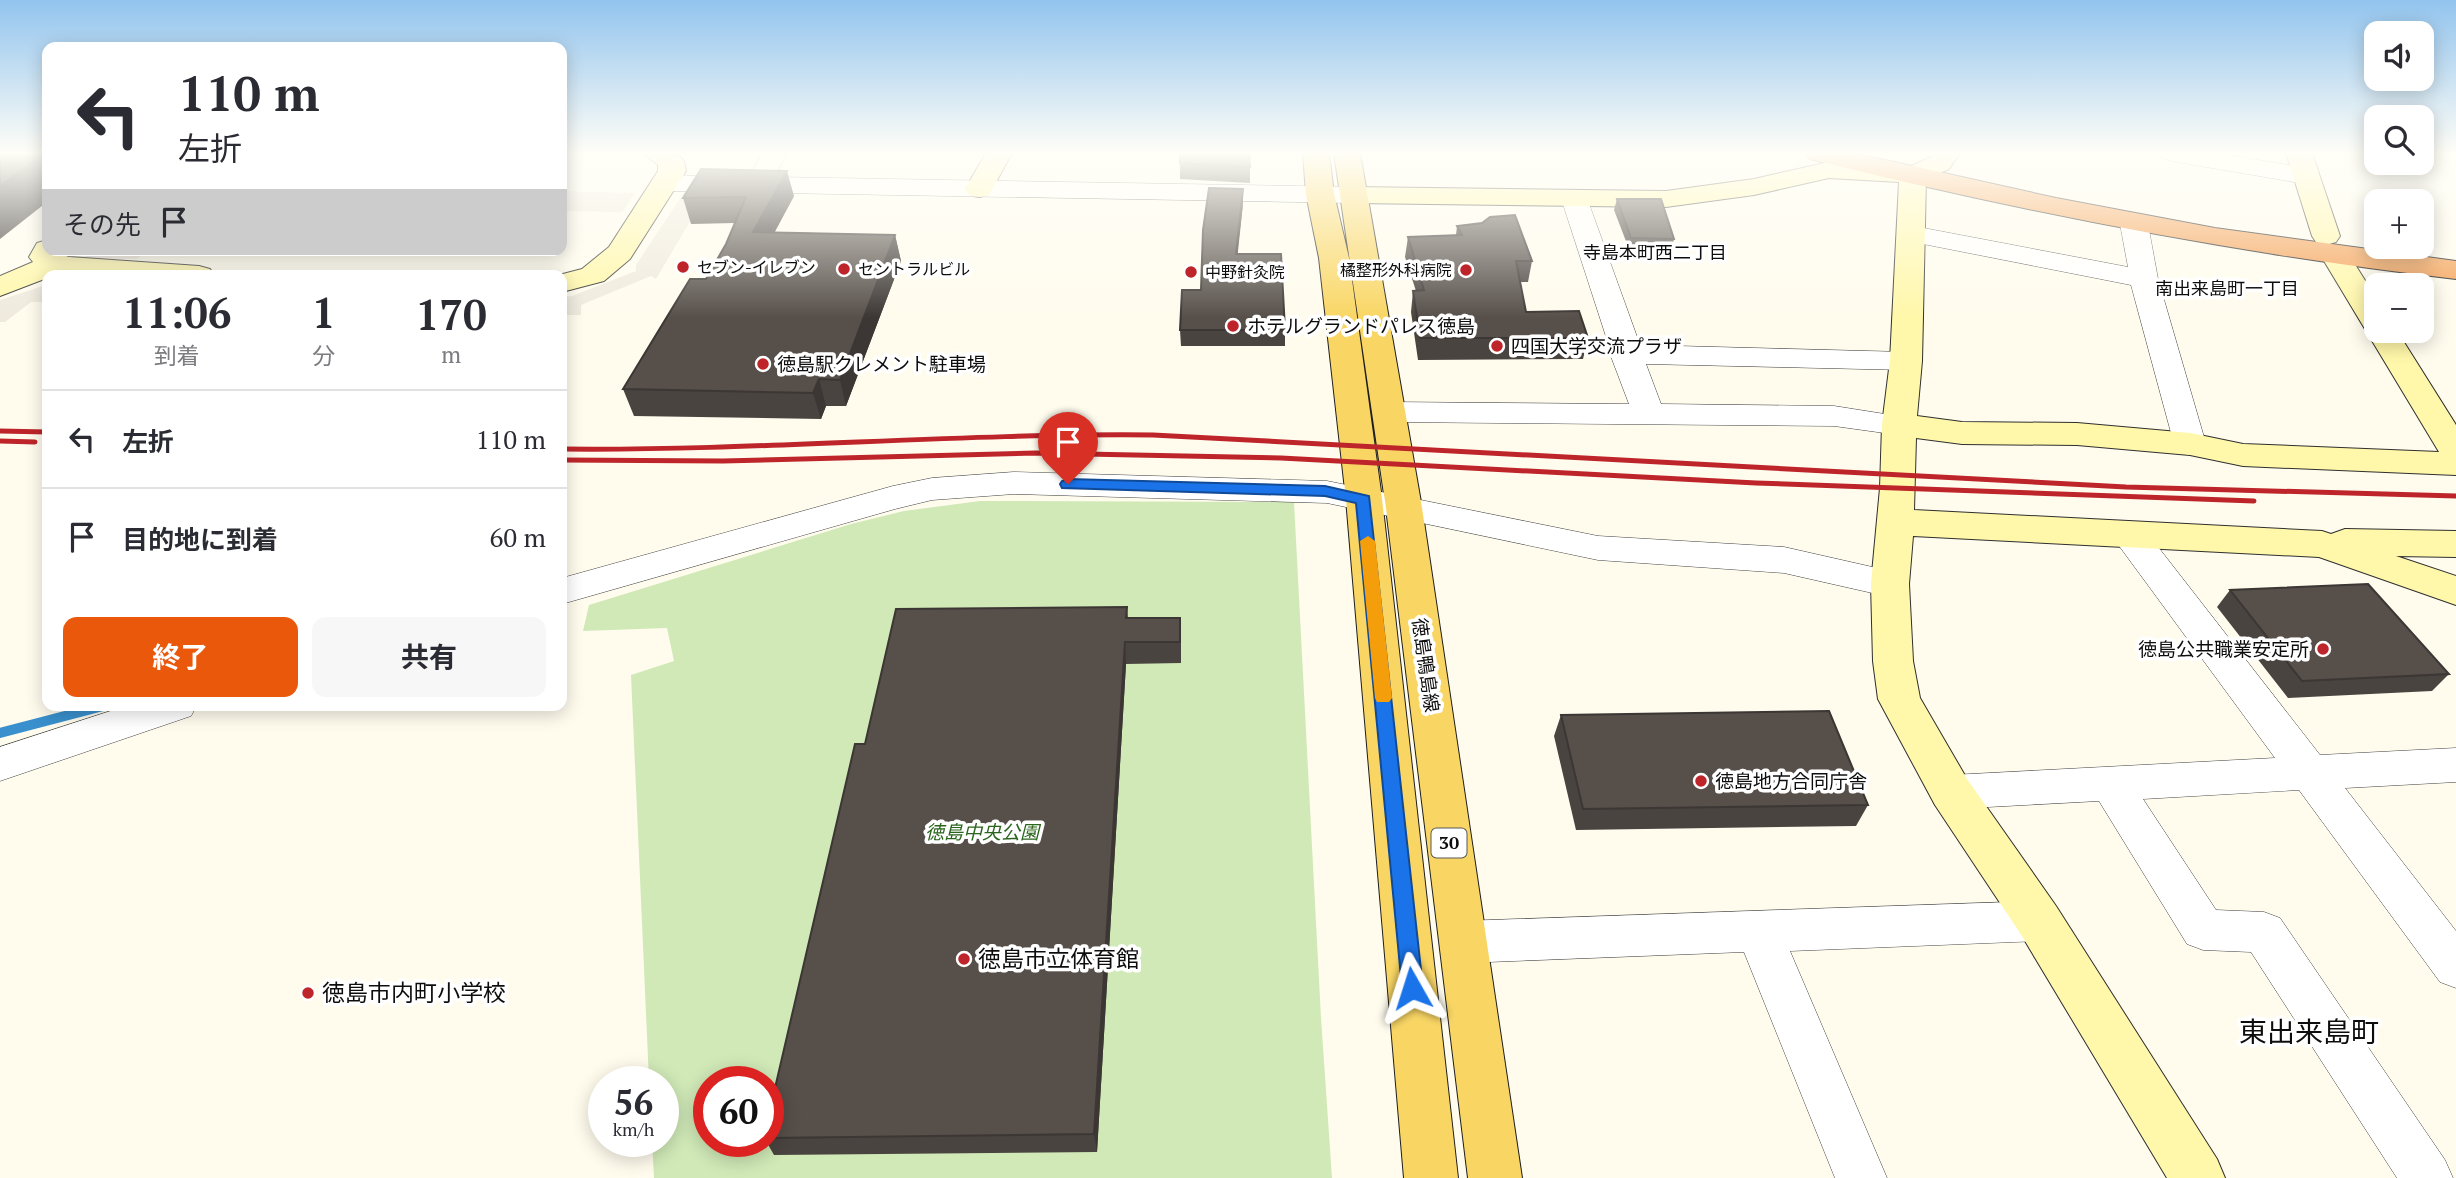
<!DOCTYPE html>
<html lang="ja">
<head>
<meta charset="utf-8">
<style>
  body { margin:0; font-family:"PT Serif","Noto Sans JP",serif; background:#f7f7f7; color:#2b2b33; height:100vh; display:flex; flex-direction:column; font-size:26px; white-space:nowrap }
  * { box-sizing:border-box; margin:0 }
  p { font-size:23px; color:#7c7c81 }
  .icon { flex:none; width:38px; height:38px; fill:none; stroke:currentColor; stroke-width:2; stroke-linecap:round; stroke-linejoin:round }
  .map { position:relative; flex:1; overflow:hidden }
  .side { position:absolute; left:42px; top:270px; width:525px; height:441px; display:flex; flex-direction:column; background:#fff; border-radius:14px; box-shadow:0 4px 18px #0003 }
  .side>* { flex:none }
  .top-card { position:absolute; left:42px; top:42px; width:525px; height:214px; border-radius:14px; box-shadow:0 4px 18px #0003; background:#fff; color:#2b2b33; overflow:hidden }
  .tools { position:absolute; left:2364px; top:21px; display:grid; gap:14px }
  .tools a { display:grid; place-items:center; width:70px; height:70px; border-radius:14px; background:#fff; box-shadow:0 4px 18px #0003; font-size:35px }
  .speed { position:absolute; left:588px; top:1066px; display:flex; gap:14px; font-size:35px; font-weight:700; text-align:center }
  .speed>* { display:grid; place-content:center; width:91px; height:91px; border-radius:50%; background:#fff; box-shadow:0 4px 18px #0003; line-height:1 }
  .speed small { font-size:18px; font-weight:400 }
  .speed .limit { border:10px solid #d22; background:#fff; color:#111 }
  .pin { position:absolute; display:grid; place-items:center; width:60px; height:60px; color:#fff; margin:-72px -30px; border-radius:50% 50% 50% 0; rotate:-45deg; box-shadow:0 0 7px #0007 }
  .pin .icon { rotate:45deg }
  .me { position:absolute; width:77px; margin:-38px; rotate:354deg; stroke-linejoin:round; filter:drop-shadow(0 0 5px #0008) }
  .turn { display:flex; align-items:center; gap:24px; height:147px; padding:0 21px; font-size:32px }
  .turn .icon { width:91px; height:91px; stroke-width:2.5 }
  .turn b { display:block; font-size:49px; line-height:60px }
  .then { display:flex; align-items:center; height:66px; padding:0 21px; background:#0003; gap:14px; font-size:26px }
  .eta { display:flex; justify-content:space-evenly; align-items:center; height:119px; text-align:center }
  .eta b { font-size:42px; font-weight:700; line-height:49px }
  .primary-button { display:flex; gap:14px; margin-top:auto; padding:14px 21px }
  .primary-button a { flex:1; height:80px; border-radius:14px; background:#ea580c; color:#fff; font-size:28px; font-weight:700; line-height:80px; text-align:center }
  .primary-button a+a { background:#f7f7f7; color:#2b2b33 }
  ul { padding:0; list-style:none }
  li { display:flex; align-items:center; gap:21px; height:98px; padding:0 21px; border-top:2px solid #e1e1e2 }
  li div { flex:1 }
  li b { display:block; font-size:26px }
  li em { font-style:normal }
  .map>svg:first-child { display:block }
</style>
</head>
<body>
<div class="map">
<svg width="2456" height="1178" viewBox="0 0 2456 1178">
  <rect width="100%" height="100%" fill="#fffcee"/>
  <path fill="#d0e9b7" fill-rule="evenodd" d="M980 501 1294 502 1321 1018 1332 1178H654L652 1141H663V1082L649 1081 631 675 674 661 667 628 583 631 589 605 851 524 904 511ZM709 1082H768V1141H709Z"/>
  <path fill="#efeadd" d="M562 191 587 192 635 193 622 212 562 211Z
    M685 191H708L656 279 651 276 581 305V315H562V297L572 296 636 271V265Z
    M73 250H148L137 259 88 258Z
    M43 286H47V302H31L5 322H0V300Z"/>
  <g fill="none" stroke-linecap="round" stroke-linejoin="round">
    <path stroke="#3990cd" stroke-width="10" d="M0 733 107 705"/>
    <g stroke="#404040" stroke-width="1">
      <path id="street" d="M762 153H788L774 177 1354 187 1363 189 1367 195 1363 201 1354 203 666 191 657 189 653 183 657 177 666 175 749 177Z
        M2158 153H2217L2306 168 2315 171 2319 176 2315 181 2306 184 2171 161 2162 158Z
        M1574 190 1583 192 1587 198 1640 345 1906 352 1917 354 1921 361 1917 368 1906 370 1646 364 1661 404 1834 406 1910 418 1915 425 1910 432 1899 435 1834 426 1389 422 1378 419 1373 412 1378 405 1389 402 1629 404 1610 354 1611 352 1561 198 1565 192Z
        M2134 216 2144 218 2148 224 2158 279 2206 444 2202 452 2190 455 2178 452 2174 444 2131 285 1913 242 1903 240 1899 234 1903 228 1913 226 2128 267 2120 224 2124 218Z
        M1014 472 1327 481 1598 536 1784 547 1890 571 1903 575 1908 584 1903 593 1890 597 1784 573 1598 560 1327 503 1014 494 932 500 895 509 562 604V578L893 486 932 478Z
        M2129 522 2141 525 2320 755 2456 748V782L2345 788 2456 931V988L2440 982 2299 790 2143 799 2216 910 2264 912 2280 918 2445 1160 2453 1178H2397L2251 952 2203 950 2187 944 2099 801 1951 809 1936 804 1930 792 1936 780 1951 775 2275 758 2117 543 2111 534 2117 525Z
        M129 705H197L191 716 0 781V747Z
        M2039 901 2055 907 2062 921 2055 935 2039 941 1790 951 1887 1178H1835L1744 952 1463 963 1447 957 1440 942 1447 927 1463 921Z"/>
    </g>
    <g stroke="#2f2f2f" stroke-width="2">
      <path id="secondary" d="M643 153H676L684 161 686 171 630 259 604 281 562 292V275H559L582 269 609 247 658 171V165Z
        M986 153H1012L989 195 979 197 969 195 965 189Z
        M1934 153H1960L1949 169 1926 179 1922 361 1917 416 1962 422 2077 423 2190 433 2243 444 2439 452 2321 256 2326 250 2336 247 2346 250 2376 298V331H2397L2456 425V475L2243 466 2190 455 2077 445 1962 444 1916 438 1914 510 2322 531 2331 534 2345 529 2456 531V557L2396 556 2456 576V605L2319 557 1913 536 1909 584 1913 661 1920 698 1967 779 2056 906 2217 1159 2225 1178H2167L2022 936 1935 805 1878 699 1873 661 1871 584 1880 488 1882 425 1890 361 1899 182 1829 178 1754 195 1666 207 1354 203 1344 201 1340 195 1344 189 1354 187 1666 191 1754 179 1829 162 1909 167 1931 157Z
        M2286 153H2312L2340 236 2336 242 2326 245 2316 242 2312 236Z
        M47 240V250H61L60 254 69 257 199 266 210 269 214 275 59 273 47 275V278L0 296V276L33 262 29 257 37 243Z"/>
    </g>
    <g stroke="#1e1e1e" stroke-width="2">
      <path id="primary" d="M1303 153H1329L1334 194 1349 258 1382 499 1458 1178H1404L1346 499 1319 258 1306 194Z
        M1334 153H1360L1422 508 1522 1178H1468L1386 508Z"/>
    </g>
    <g stroke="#1e1e1e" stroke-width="2">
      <path id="highway" d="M1806 153H1854L2056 198 2215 228 2456 261V279C2238 254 2023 212 1810 159Z"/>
    </g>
    <use href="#street" fill="#fff" fill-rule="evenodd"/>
    <use href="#secondary" fill="#fff7a9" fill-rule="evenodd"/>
    <use href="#primary" fill="#f9d664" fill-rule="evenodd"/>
    <use href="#highway" fill="#f4a156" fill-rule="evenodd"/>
    <path stroke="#be252a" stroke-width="5" d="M0 431 47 432
      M0 441 35 442
      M562 449C759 451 956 433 1153 435L2126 487 2456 496
      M562 460 723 461 1035 453 1281 458 1756 483 2254 501"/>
  </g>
  <path fill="#4a4440" d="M1180 153 1250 167V183L1180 179Z
    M794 196 774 232 895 235 901 261 846 406H826L821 419 634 416 623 389 706 279 726 244 735 223 691 224 683 198Z
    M1617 199 1674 239 1671 250 1629 249 1614 210Z
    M1243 204 1237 254 1285 330V346H1181L1180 330 1201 290Z
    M1457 226 1532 261 1528 282H1520L1526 312 1588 338 1583 359 1418 360 1411 312 1413 291H1416L1405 257 1408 237 1456 235Z
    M2230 590 2449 674 2432 691 2288 698 2217 607Z
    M1127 607 1128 618 1181 640V663L1126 664 1097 1152 774 1155 766 1141H768V1118Z
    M1561 715 1868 805 1856 826 1576 830 1554 736Z"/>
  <path fill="#3c3734" d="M44 153H47V202L0 239V186Z
    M787 171 794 196 761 258 753 232Z
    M1243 189V204L1236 270V254Z
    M895 235 901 261 846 406 840 380Z
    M819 379 826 406 821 419 813 393Z
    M1125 642 1126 664 1097 1152 1094 1134Z"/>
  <path fill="#564f4a" stroke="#3c3734" stroke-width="2" d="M0 153H44L0 186Z
    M1180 153H1249L1250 167 1180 163Z
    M701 169 787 171 753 232 895 235 840 380 819 379 813 393 623 389 690 279H706L726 244 746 197 683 198Z
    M1209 188 1243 189 1236 254H1281L1285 330H1180L1182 290H1201L1203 230Z
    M1617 199H1661L1674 239 1631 238Z
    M1515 215 1532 261H1516L1526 312 1579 311 1588 338H1420L1413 291 1424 290 1408 237 1462 235 1457 226 1482 223 1490 217Z
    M2368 584 2449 674 2302 681 2230 590Z
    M1127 607 1126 618H1180V642H1125L1094 1134 768 1138V1118L855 744H865L896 609Z
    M1829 711 1868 805 1583 809 1561 715Z"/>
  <linearGradient id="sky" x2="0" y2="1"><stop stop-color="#92c4ee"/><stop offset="0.48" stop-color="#fffef7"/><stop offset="1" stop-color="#fffef7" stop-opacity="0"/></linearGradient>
  <rect width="2456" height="318" fill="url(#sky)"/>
  <path fill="#1a73e8" stroke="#114b97" stroke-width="2" d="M1068 479 1325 486 1369 496 1423 988 1420 995 1412 998 1405 995 1402 988 1356 503 1325 496 1062 488 1060 484 1062 481Z"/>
  <path fill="#f59e0b" d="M1368 536 1375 541 1392 698 1389 702H1377L1375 698 1360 541Z"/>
  <g fill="#be252a" stroke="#fff" stroke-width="2.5">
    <circle cx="683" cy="267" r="7"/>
    <circle cx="844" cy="269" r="7"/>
    <circle cx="1466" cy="270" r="7"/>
    <circle cx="1191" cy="272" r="7"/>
    <circle cx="1233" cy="326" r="7"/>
    <circle cx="1497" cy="346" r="7"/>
    <circle cx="763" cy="364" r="7"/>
    <circle cx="2323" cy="649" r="7"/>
    <circle cx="1701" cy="781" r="7"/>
    <circle cx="964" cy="959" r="7"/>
    <circle cx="308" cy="993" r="7"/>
  </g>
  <g text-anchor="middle" stroke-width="7" stroke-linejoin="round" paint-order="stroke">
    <g font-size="16" fill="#0d0d0d" stroke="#fff" text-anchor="start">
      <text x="697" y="273">セブン-イレブン</text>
      <text x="858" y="275">セントラルビル</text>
      <text x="1452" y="276" text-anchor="end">橘整形外科病院</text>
      <text x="1205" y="278">中野針灸院</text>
    </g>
    <g font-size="18" fill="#0d0d0d" stroke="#fff">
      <text x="1655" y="259">寺島本町西二丁目</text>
      <text x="2227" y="295">南出来島町一丁目</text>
    </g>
    <rect fill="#fff" stroke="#565656" stroke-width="2" x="1431.5" y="828.5" width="35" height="29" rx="5"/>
    <g font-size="18" font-weight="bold" fill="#0d0d0d">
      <text x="1449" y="849">30</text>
    </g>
    <g font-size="19" fill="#0d0d0d" stroke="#fff" text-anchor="start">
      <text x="1247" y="333">ホテルグランドパレス徳島</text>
      <text x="1511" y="353">四国大学交流プラザ</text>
      <text x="777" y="371">徳島駅クレメント駐車場</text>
      <text x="2309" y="656" text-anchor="end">徳島公共職業安定所</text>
      <text x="1715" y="788">徳島地方合同庁舎</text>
    </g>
    <g font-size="19" fill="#0d0d0d" stroke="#fff">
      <text transform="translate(1426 665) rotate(82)" y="7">徳島鴨島線</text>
    </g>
    <g font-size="19" font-style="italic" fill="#2b651d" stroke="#fff">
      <text x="982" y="839">徳島中央公園</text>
    </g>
    <g font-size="23" fill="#0d0d0d" stroke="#fff" text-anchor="start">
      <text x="978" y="967">徳島市立体育館</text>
      <text x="322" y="1001">徳島市内町小学校</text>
    </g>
    <g font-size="28" fill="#0d0d0d" stroke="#fff">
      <text x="2309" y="1042">東出来島町</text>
    </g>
  </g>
</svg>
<div class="tools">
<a><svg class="icon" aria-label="sound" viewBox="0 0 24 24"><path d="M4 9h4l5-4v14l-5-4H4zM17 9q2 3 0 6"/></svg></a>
<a><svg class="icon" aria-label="search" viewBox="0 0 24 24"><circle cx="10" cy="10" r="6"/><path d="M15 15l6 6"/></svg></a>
<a>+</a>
<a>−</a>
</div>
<div class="speed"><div>56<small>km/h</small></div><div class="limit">60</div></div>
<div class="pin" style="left:1068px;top:484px;background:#d93025"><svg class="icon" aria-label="arrive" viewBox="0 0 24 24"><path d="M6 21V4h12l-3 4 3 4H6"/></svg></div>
<svg class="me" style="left:1412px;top:988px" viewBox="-20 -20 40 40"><path d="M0-17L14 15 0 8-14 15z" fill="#1a73e8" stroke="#fff" stroke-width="4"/></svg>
<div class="top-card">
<div class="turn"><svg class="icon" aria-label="left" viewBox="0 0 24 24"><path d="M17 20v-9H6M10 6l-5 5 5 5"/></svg><div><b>110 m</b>左折</div></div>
<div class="then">その先<svg class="icon" aria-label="arrive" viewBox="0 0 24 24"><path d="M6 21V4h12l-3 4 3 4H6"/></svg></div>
</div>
<section class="side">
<div class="eta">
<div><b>11:06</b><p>到着</p></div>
<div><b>1</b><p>分</p></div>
<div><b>170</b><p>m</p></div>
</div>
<ul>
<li><svg class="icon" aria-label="left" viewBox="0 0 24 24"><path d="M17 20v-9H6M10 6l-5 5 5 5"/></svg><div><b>左折</b></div><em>110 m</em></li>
<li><svg class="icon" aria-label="arrive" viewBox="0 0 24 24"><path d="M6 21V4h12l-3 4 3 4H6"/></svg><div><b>目的地に到着</b></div><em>60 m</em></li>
</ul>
<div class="primary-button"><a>終了</a><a>共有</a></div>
</section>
</div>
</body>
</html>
